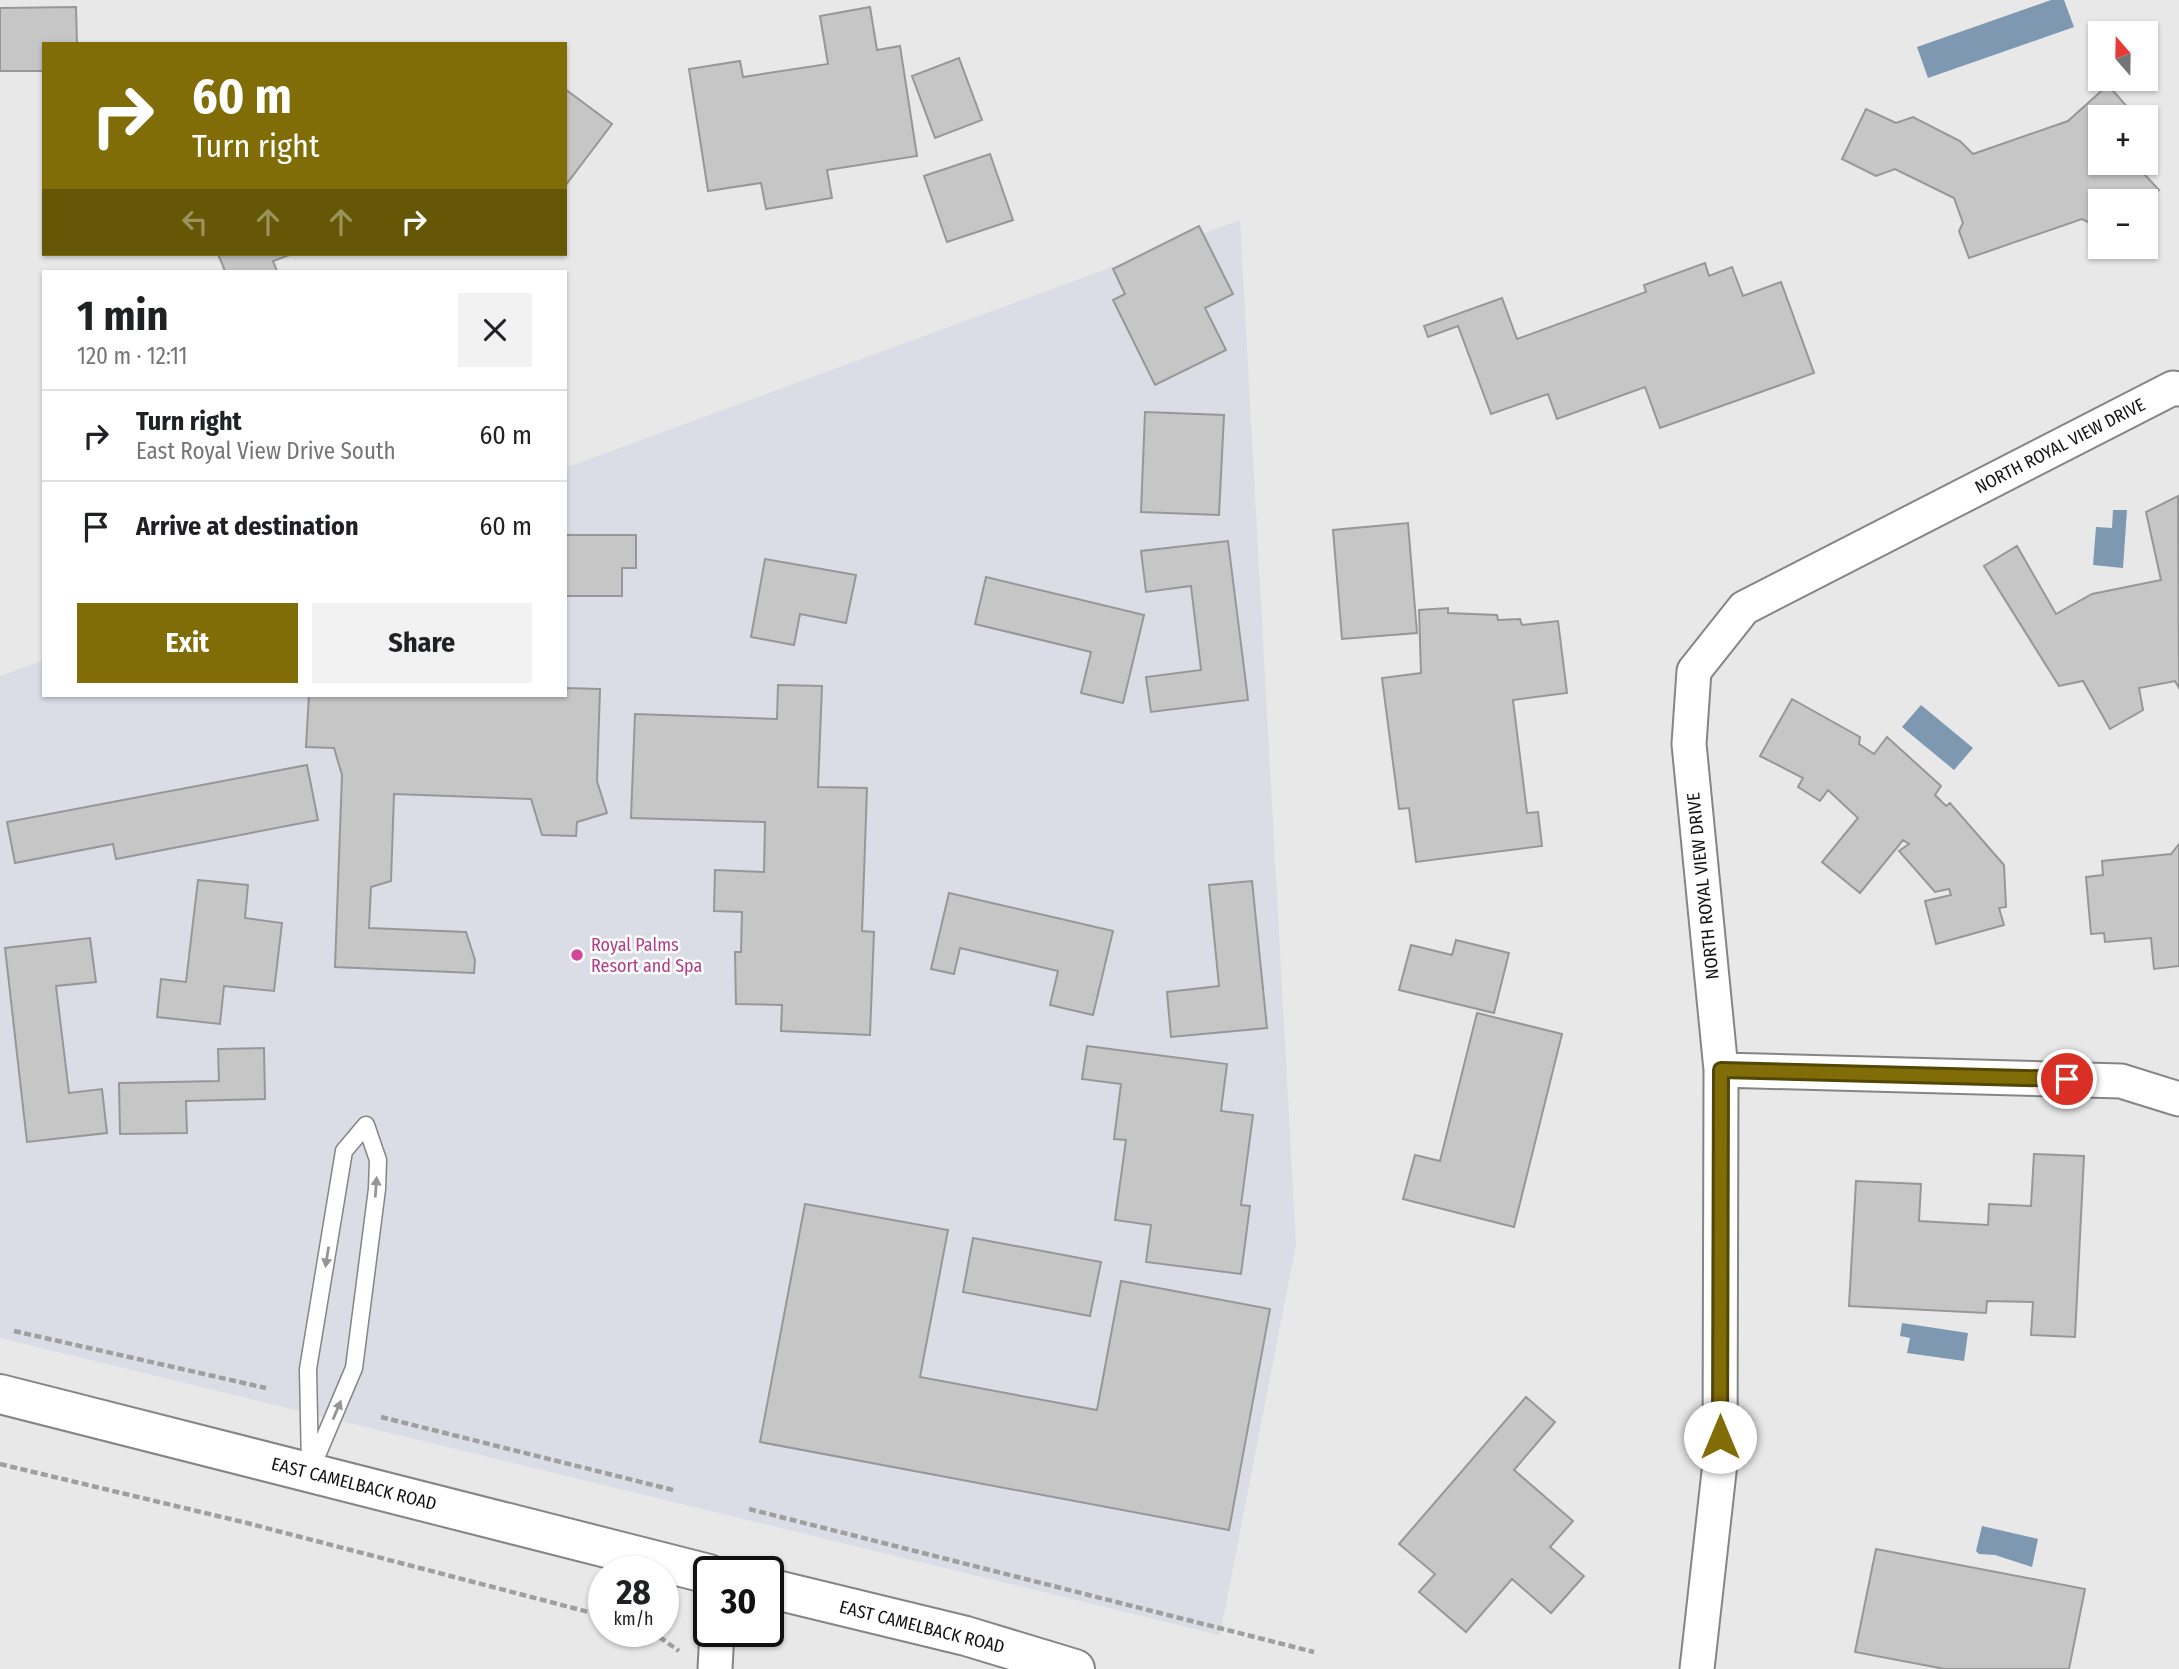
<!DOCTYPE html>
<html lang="en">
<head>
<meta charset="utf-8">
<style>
  body { margin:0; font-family:"Fira Sans Condensed",sans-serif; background:#f2f2f2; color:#202124; height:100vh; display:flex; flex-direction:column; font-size:26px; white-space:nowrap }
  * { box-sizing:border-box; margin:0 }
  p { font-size:23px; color:#757577 }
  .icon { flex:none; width:38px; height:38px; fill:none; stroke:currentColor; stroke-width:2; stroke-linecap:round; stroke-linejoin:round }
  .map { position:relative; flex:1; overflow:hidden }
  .drawer { position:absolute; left:42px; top:270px; width:525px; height:427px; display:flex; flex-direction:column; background:#fff; border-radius:0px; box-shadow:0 2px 5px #0004 }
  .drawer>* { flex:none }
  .top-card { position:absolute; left:42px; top:42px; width:525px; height:214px; border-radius:0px; box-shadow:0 2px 5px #0004; background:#806d08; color:#fff; overflow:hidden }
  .needle { width:46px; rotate:340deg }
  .fabs { position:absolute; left:2088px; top:21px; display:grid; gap:14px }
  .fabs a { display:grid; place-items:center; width:70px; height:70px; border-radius:0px; background:#fff; box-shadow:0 2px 5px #0004; font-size:35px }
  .speed { position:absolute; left:588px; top:1556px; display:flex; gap:14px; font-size:35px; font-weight:700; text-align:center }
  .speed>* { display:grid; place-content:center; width:91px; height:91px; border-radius:50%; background:#fff; box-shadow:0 2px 5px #0004; line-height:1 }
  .speed small { font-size:18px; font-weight:400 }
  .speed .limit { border:4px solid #111; border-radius:10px; background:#fff; color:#111 }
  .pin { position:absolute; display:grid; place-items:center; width:60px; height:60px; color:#fff; margin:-30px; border:4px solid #fff; border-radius:50%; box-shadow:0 2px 7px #0007 }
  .me { position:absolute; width:77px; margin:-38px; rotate:0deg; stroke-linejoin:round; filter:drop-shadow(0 0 5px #0008) }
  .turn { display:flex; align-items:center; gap:24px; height:147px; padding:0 35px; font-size:32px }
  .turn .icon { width:91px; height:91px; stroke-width:2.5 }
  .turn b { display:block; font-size:49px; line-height:60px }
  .lanes { display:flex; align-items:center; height:66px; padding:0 35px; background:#0003; justify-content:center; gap:35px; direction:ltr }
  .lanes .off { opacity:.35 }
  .round { display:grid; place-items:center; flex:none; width:74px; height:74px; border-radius:0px; background:#f2f2f2 }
  .headline { display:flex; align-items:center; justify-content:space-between; height:119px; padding:0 35px }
  h1 { font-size:42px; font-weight:700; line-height:52px }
  .button { display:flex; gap:14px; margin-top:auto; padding:14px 35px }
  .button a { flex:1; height:80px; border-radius:0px; background:#806d08; color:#fff; font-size:28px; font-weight:700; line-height:80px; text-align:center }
  .button a+a { background:#f2f2f2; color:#202124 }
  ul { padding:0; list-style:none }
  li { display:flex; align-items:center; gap:21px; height:91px; padding:0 35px; border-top:2px solid #e0e0e0 }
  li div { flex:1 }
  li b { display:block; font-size:26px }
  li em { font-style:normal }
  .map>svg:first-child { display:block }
</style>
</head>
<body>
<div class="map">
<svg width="2179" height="1669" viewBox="0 0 2179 1669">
  <rect width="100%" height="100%" fill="#e8e8e9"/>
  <path fill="#dadde5" d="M1240 220 1296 1244 1220 1635 0 1338V676L44 660V695H565V468Z"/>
  <path fill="#7d98b0" d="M2051 0H2064L2074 27 1928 78 1917 47Z
    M2113 510H2127L2123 568 2093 565 2096 527 2112 528Z
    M1921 705 1973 748 1954 770 1902 727Z
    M1902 1323 1968 1333 1964 1361 1907 1353 1910 1338 1900 1336Z
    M1982 1526 2038 1539 2032 1567 1995 1555 1979 1554 1976 1551Z"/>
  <path fill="#c6c6c7" stroke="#979798" stroke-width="2" d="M76 7 77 44H44V71H0V8Z
    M870 7 877 50 900 46 917 156 827 170 832 198 766 209 761 183 708 191 689 69 740 61 743 77 828 64 820 16Z
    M959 58 982 120 935 138 912 76Z
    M2108 85 2136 117H2100V163H2134L2159 190 2146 201H2100V228L2082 219 1969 258 1959 231 1963 223 1954 198 1895 169 1876 176 1842 159 1866 109 1896 123 1913 117 1960 141 1973 154 2068 121Z
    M565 89 612 124 565 186Z
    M990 154 1013 220 947 242 924 176Z
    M1199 226 1233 294 1205 308 1226 350 1155 385 1113 300 1125 294 1113 269Z
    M218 254H292L273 261 277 271H225Z
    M1705 263 1709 276 1732 267 1743 296 1781 282 1814 373 1660 428 1645 387 1557 419 1548 394 1491 414 1458 326 1428 337 1424 326 1502 298 1517 339 1646 292 1644 285Z
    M1145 412 1224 415 1219 515 1141 512Z
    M2178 496 2179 688 2175 681 2139 688 2143 710 2110 729 2083 681 2059 686 1984 566 2017 546 2056 614 2092 594 2161 580 2146 512Z
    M1408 523 1417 633 1342 639 1333 530Z
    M565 535H636V568H622V596H565Z
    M1228 541 1248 700 1151 712 1146 677 1201 670 1191 586 1146 592 1141 551Z
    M765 559 856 575 846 623 800 614 794 645 751 637Z
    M986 577 1144 615 1123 703 1081 693 1091 652 975 624Z
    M1448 608V613L1497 615 1498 620 1520 619 1522 625 1558 621 1567 693 1513 700 1527 813 1538 812 1542 846 1416 862 1409 808 1399 809 1382 678 1421 673 1419 610Z
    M778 685 822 686 818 787 867 788 862 931 874 932 870 1035 781 1031 782 1005 736 1004 735 952H741L742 912 714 911 715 870 764 872 765 822 631 818 635 714 777 719Z
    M565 688 600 689 597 781 607 813 577 822 576 836 542 835 531 799 394 794 391 881 371 887 369 928 466 932 475 960 474 973 335 967 342 775 334 748 306 747 309 695H565Z
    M1792 699 1860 737 1859 744 1874 754 1887 737 1941 786 1935 795 1946 806 1950 803 2004 865 2006 907 1999 908 2004 925 1936 944 1925 901 1951 895 1949 889 1935 892 1899 851 1909 844 1903 840 1860 893 1822 862 1858 818 1828 790 1820 801 1798 787 1803 778 1760 756Z
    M307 765 318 820 116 859 113 844 15 863 7 822Z
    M2179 844V966L2154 969 2151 938 2105 942 2104 933 2091 934 2086 877 2103 875 2102 861 2171 854Z
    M198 880 248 885 245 918 282 923 274 991 224 986 220 1024 157 1017 161 979 186 982Z
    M1252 881 1267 1028 1171 1037 1167 992 1219 986 1209 885Z
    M949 893 1113 931 1093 1015 1050 1005 1058 971 960 948 954 974 931 969Z
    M90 938 96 982 56 986 69 1093 102 1089 107 1133 27 1142 5 948Z
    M1456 940 1509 953 1494 1013 1399 990 1411 945 1452 955Z
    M1477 1013 1562 1034 1514 1227 1403 1199 1415 1155 1440 1161Z
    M1087 1046 1227 1064 1221 1111 1253 1115 1241 1205 1250 1206 1241 1274 1146 1262 1151 1225 1115 1220 1126 1140 1114 1139 1121 1084 1082 1079Z
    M264 1048 265 1099 186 1101 187 1133 120 1134 119 1083 219 1081 218 1049Z
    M2034 1154 2084 1156 2075 1337 2031 1335 2033 1302 1987 1301 1986 1313 1849 1306 1856 1181 1921 1184 1919 1221 1988 1225 1989 1204 2031 1206Z
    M805 1204 948 1230 920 1377 1097 1410 1121 1281 1270 1309 1229 1530 760 1442Z
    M973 1238 1101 1262 1090 1316 963 1292Z
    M1526 1397 1555 1422 1514 1470 1573 1521 1550 1547 1584 1576 1551 1613 1512 1579 1466 1632 1419 1592 1435 1574 1399 1544Z
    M1876 1549 2085 1589 2069 1669H1945L1855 1652Z"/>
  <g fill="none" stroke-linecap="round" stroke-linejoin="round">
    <g stroke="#858586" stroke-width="19">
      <path id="service" d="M310 1466 308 1369 344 1151 366 1125
        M310 1472 354 1368 377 1189 378 1160 366 1125"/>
    </g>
    <g stroke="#858586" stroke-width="37">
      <path id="minor" d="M1721 1070 2121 1081 2179 1099
        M715 1669 717 1631
        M1697 1669 1720 1463 1721 1070 1689 744 1694 671 1744 608 2173 388 2179 389"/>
    </g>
    <g stroke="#858586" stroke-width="42">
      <path id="primary" d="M0 1394 709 1574
        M768 1588 966 1636 1075 1669"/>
    </g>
    <path stroke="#9f9f9f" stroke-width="4.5" stroke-dasharray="7 3.5" stroke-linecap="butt" d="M14 1331 266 1388
      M381 1417 673 1490
      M0 1464 247 1523 604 1616
      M749 1509 1314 1652
      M651 1631 679 1651"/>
    <use href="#service" stroke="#fff" stroke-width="16"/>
    <use href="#minor" stroke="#fff" stroke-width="33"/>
    <use href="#primary" stroke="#fff" stroke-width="38"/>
  </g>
  <defs><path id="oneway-solid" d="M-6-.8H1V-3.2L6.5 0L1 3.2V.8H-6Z" transform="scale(1.75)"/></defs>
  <g fill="#959595">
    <use href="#oneway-solid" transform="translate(376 1187) rotate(-86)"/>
    <use href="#oneway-solid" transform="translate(327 1257) rotate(99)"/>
    <use href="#oneway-solid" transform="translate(337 1410) rotate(-67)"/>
  </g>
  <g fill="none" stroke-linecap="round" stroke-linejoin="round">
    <g stroke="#534705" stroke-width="18">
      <path id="route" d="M1720 1437 1721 1070 2067 1079"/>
    </g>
    <use href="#route" stroke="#806d08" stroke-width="12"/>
  </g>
  <circle fill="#d1479c" stroke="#fff" stroke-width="2.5" cx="577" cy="955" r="7"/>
  <g text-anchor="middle" stroke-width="5" stroke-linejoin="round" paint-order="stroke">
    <g font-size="18" fill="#141414" stroke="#fff">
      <text transform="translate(2060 446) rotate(-27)" y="6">NORTH ROYAL VIEW DRIVE</text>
      <text transform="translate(1703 886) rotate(-96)" y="6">NORTH ROYAL VIEW DRIVE</text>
      <text transform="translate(354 1484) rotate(14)" y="6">EAST CAMELBACK ROAD</text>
      <text transform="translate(922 1627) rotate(14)" y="6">EAST CAMELBACK ROAD</text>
    </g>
    <g font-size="18" fill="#b23c85" stroke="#fff" text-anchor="start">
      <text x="591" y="951">Royal Palms<tspan x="591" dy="21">Resort and Spa</tspan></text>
    </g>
  </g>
</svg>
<div class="fabs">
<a><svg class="needle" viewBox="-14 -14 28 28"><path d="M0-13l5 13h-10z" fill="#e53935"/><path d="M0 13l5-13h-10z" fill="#757577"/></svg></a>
<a>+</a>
<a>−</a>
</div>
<div class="speed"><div>28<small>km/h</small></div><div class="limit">30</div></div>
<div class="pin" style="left:2067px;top:1079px;background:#d93025"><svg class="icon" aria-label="arrive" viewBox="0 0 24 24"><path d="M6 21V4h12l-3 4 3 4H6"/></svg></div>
<svg class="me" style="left:1720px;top:1437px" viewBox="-20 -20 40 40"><circle r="19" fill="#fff"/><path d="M0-13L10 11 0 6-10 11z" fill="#806d08"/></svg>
<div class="top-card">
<div class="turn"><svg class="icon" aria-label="right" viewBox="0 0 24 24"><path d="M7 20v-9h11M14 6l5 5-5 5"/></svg><div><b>60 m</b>Turn right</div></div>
<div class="lanes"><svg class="icon off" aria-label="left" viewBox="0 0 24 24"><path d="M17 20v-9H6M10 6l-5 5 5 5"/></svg><svg class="icon off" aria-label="ahead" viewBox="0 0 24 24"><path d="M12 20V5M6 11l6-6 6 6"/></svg><svg class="icon off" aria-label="ahead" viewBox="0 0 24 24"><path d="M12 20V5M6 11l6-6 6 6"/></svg><svg class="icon" aria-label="right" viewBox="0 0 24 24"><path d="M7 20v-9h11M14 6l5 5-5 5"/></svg></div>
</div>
<section class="drawer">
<div class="headline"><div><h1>1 min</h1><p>120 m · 12:11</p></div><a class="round"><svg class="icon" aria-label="close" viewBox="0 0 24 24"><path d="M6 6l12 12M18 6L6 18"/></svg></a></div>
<ul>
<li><svg class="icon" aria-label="right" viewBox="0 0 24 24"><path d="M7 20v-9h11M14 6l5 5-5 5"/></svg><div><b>Turn right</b><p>East Royal View Drive South</p></div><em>60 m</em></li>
<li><svg class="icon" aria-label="arrive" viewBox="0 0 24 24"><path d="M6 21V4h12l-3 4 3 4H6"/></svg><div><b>Arrive at destination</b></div><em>60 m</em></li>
</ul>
<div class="button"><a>Exit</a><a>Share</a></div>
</section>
</div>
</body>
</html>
